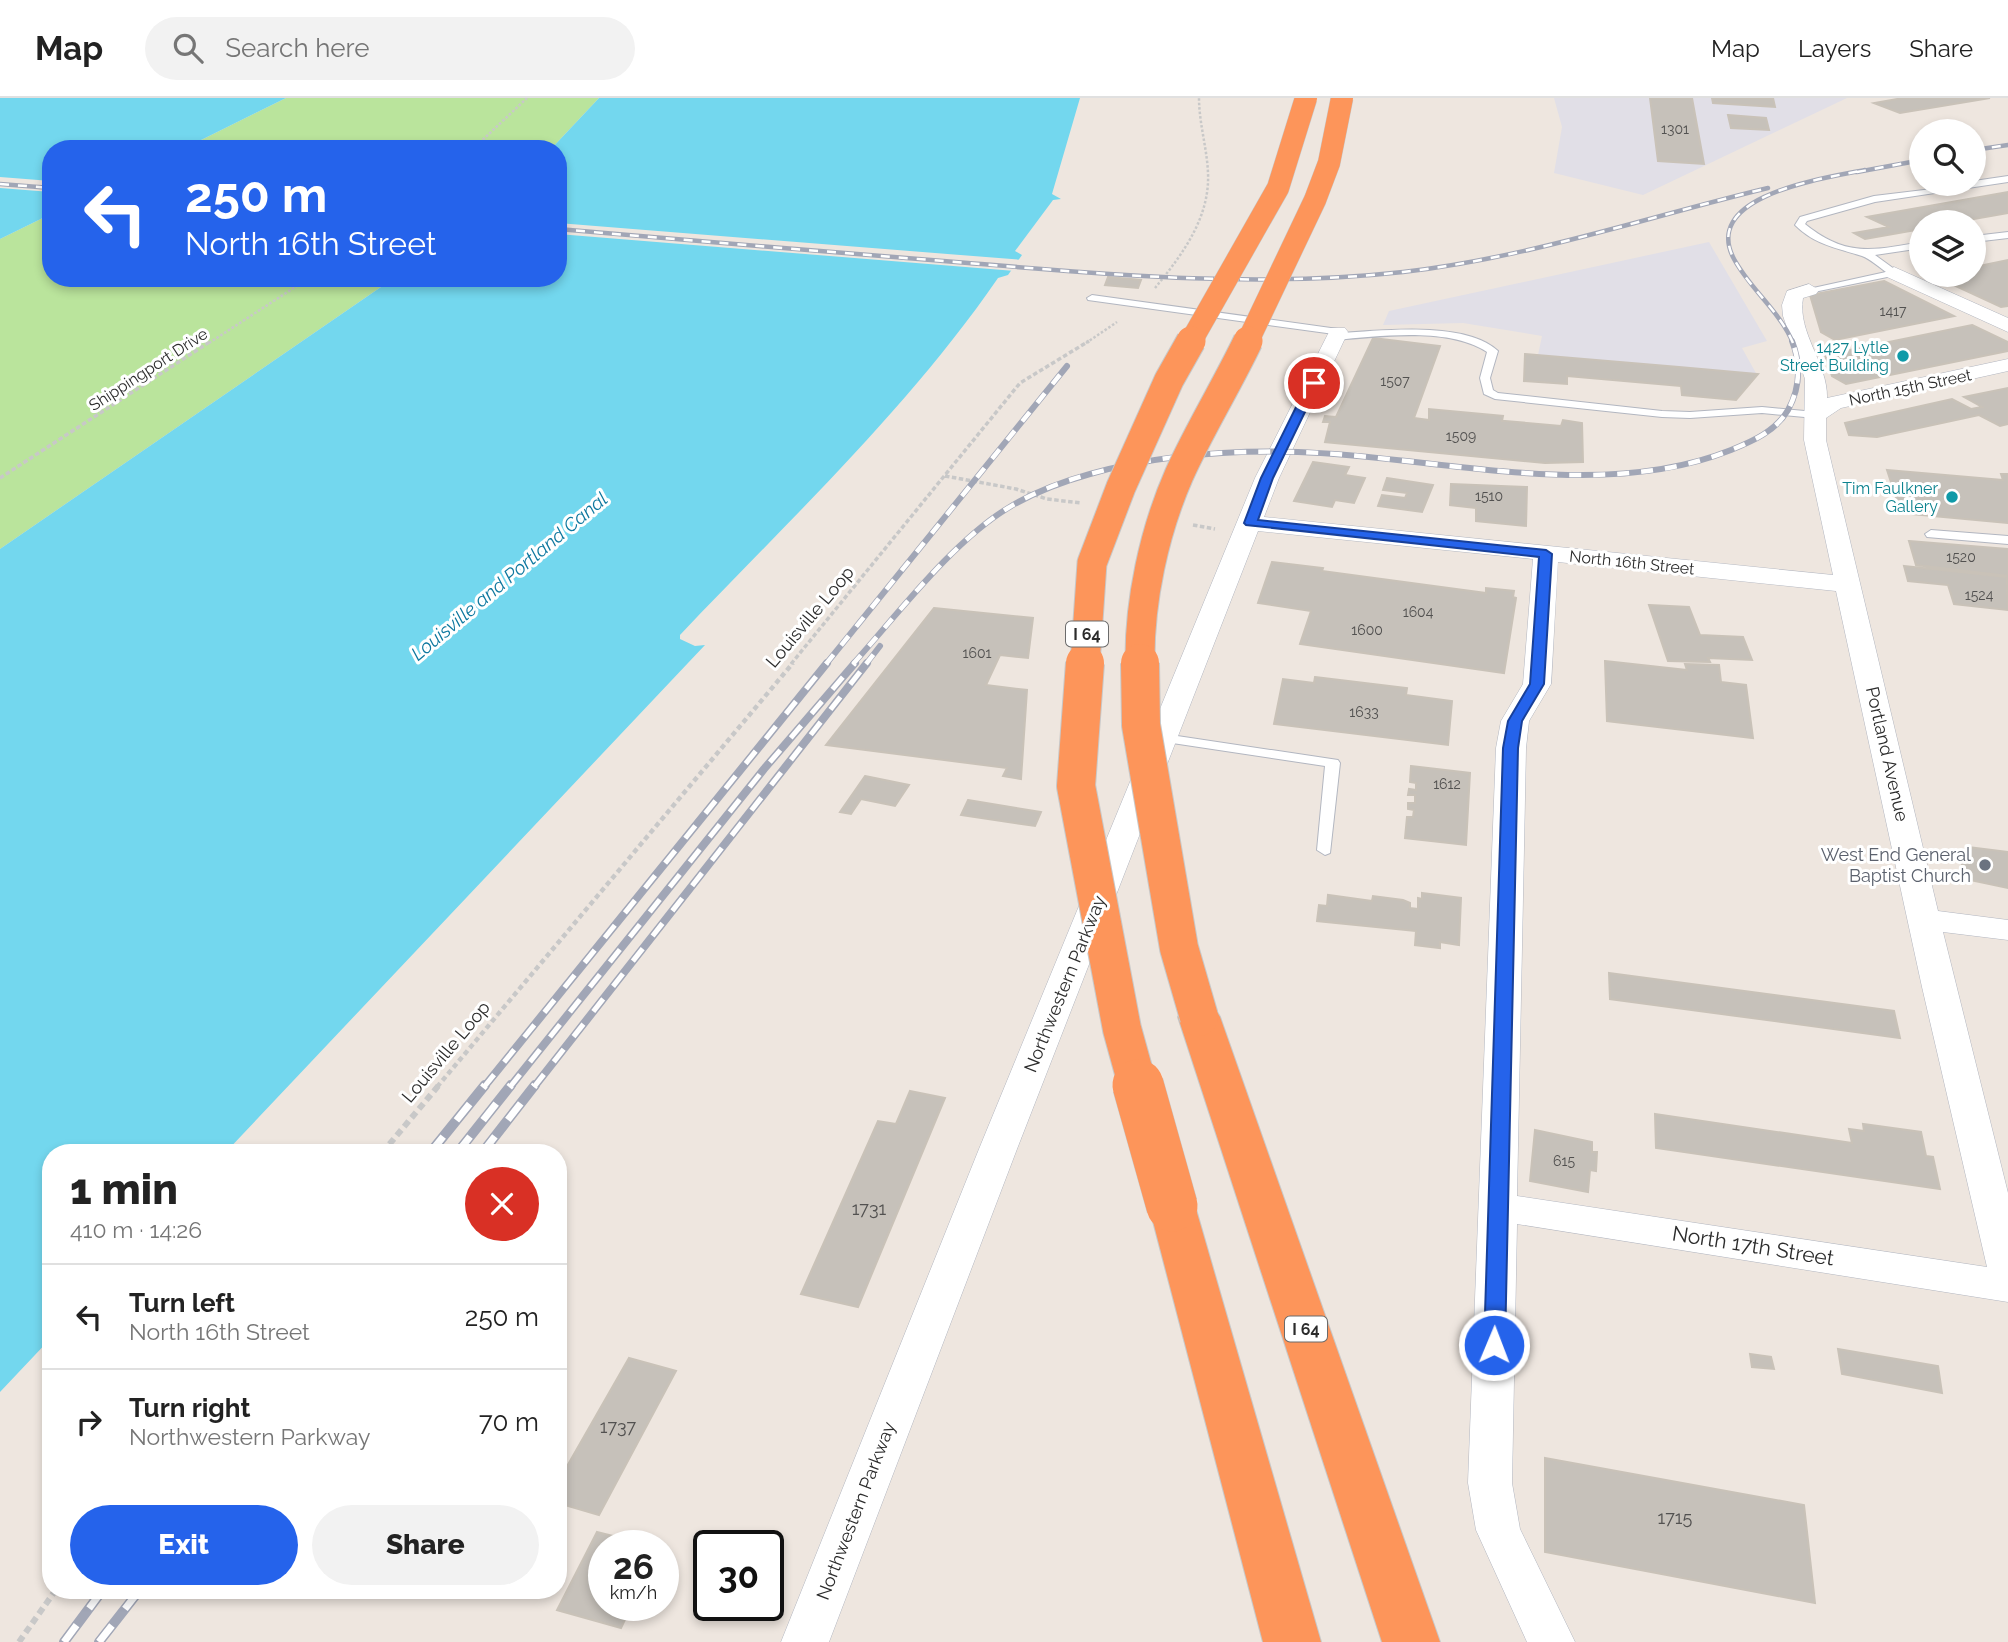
<!DOCTYPE html>
<html lang="en">
<head>
<meta charset="utf-8">
<style>
  body { margin:0; font-family:Raleway,sans-serif; background:#f2f2f2; color:#222; height:100vh; display:flex; flex-direction:column; font-size:26px; white-space:nowrap }
  * { box-sizing:border-box; margin:0 }
  p { font-size:23px; color:#767676 }
  .icon { flex:none; width:38px; height:38px; fill:none; stroke:currentColor; stroke-width:2; stroke-linecap:round; stroke-linejoin:round }
  .map { position:relative; flex:1; overflow:hidden }
  .drawer { position:absolute; left:42px; top:1046px; width:525px; height:455px; display:flex; flex-direction:column; background:#fff; border-radius:28px; box-shadow:0 4px 10px #0003 }
  .drawer>* { flex:none }
  .banner { position:absolute; left:42px; top:42px; width:525px; height:147px; border-radius:28px; box-shadow:0 4px 10px #0003; background:#2563eb; color:#fff; overflow:hidden }
  .tools { position:absolute; left:1909px; top:21px; display:grid; gap:14px }
  .tools a { display:grid; place-items:center; width:77px; height:77px; border-radius:50%; background:#fff; box-shadow:0 4px 10px #0003; font-size:35px }
  .speed { position:absolute; left:588px; top:1432px; display:flex; gap:14px; font-size:35px; font-weight:700; text-align:center }
  .speed>* { display:grid; place-content:center; width:91px; height:91px; border-radius:50%; background:#fff; box-shadow:0 4px 10px #0003; line-height:1 }
  .speed small { font-size:18px; font-weight:400 }
  .speed .limit { border:4px solid #111; border-radius:10px; background:#fff; color:#111 }
  .pin { position:absolute; display:grid; place-items:center; width:60px; height:60px; color:#fff; margin:-30px; border:4px solid #fff; border-radius:50%; box-shadow:0 2px 7px #0007 }
  .me { position:absolute; width:77px; margin:-38px; rotate:1deg; stroke-linejoin:round; filter:drop-shadow(0 0 5px #0008) }
  .turn { display:flex; align-items:center; gap:24px; height:147px; padding:0 28px; font-size:32px }
  .turn .icon { width:91px; height:91px; stroke-width:2.5 }
  .turn b { display:block; font-size:49px; line-height:60px }
  .round { display:grid; place-items:center; flex:none; width:74px; height:74px; border-radius:37px; background:#f2f2f2 }
  .head { display:flex; align-items:center; justify-content:space-between; height:119px; padding:0 28px }
  h1 { font-size:42px; font-weight:800; line-height:52px }
  .button { display:flex; gap:14px; margin-top:auto; padding:14px 28px }
  .button a { flex:1; height:80px; border-radius:42px; background:#2563eb; color:#fff; font-size:28px; font-weight:800; line-height:80px; text-align:center }
  .button a+a { background:#f2f2f2; color:#222 }
  ul { padding:0; list-style:none }
  li { display:flex; align-items:center; gap:21px; height:105px; padding:0 28px; border-top:2px solid #e0e0e0 }
  li div { flex:1 }
  li b { display:block; font-size:26px }
  li em { font-style:normal }
  header { display:flex; align-items:center; gap:42px; box-sizing:border-box; height:98px; padding:0 35px; background:#fff; border-bottom:2px solid #e0e0e0 }
  header strong { font-size:33px }
  nav { display:flex; gap:38px; margin-inline-start:auto; font-size:24px }
  .search { width:490px; height:63px; background:#f2f2f2; display:flex; align-items:center; gap:18px; box-sizing:border-box; padding:0 24px; border-radius:38px; color:#767676; font-size:26px }
  .map>svg:first-child { display:block }
</style>
</head>
<body>
<header>
<strong>Map</strong>
<div class="search"><svg class="icon" aria-label="search" viewBox="0 0 24 24"><circle cx="10" cy="10" r="6"/><path d="M15 15l6 6"/></svg>Search here</div>
<nav><a>Map</a><a>Layers</a><a>Share</a></nav>
</header>
<div class="map">
<svg width="2008" height="1544" viewBox="0 0 2008 1544">
  <rect width="100%" height="100%" fill="#eee6df"/>
  <path fill="#e1dfe7" d="M1554 0H1847L1643 97 1554 75 1562 29Z
    M1709 144 1767 243 1742 250 1757 277 1538 257 1542 238 1463 225 1383 227 1389 213Z"/>
  <path fill="#bae49c" d="M286 0H599L551 51H183Z
    M51 116V180H394L0 451V141Z"/>
  <path fill="#73d7ee" d="M0 0H286L183 51H51V116L0 141Z
    M599 0H1080L1052 96 1061 101 1053 102 1015 153 1022 157 1008 177 998 180C908 311 789 422 680 537V541L695 548 705 547 225 1055H51V1240L0 1294V451L394 180H558V51H551Z"/>
  <path fill="#eee6df" d="M0 79 51 83V94L0 90Z
    M558 125 1023 162 1015 173 558 136Z"/>
  <path fill="#c6c1ba" stroke="#c9c2b8" stroke-width="2" d="M1650 0H1692L1704 66 1658 63Z
    M1712 0H1773L1775 9 1713 5Z
    M1903 0H1990L1900 15 1874 5Z
    M1728 17 1766 20 1769 32 1731 30Z
    M2008 94V115L1957 124H1922V131L1865 141 1854 135 1889 129 1867 119Z
    M2008 162V208L2001 209 1932 177H1974V169Z
    M1108 179 1141 182 1138 190 1105 187Z
    M1884 183 1954 218 1835 242 1821 234 1810 197Z
    M1972 227 2008 244V253L1846 286 1832 278 1825 257Z
    M1373 240 1440 248 1414 320 1429 322V311L1503 318 1502 323H1505L1561 328 1563 322 1582 325 1583 364 1545 365 1325 344 1330 324H1323L1325 318 1336 319Z
    M1525 256 1679 269 1758 276 1736 302 1682 297 1681 288 1567 278V286L1524 283Z
    M2008 290V326L2000 328 1979 317 1877 339 1849 337 1845 325 1952 301 1971 311 1982 309 1964 299Z
    M1313 364 1349 369 1345 377 1365 380 1354 405 1335 402 1332 409 1294 403Z
    M1887 372 2003 382 2001 376H2008V425L1901 415Z
    M1387 380 1433 387 1422 414 1378 408 1382 397 1405 400 1407 395 1383 392Z
    M1451 386 1527 389 1526 428 1476 423V410L1450 407Z
    M1909 443 2008 451V478L1916 467Z
    M1272 464 1323 470 1322 473 1486 495V490L1514 493 1513 499 1516 500 1504 575 1300 546 1311 513 1258 505Z
    M1904 468 2007 479 2008 512 1954 506 1948 487 1908 483Z
    M1649 507 1689 509 1700 537 1743 539 1752 562 1708 560 1710 564 1668 563Z
    M934 510 1033 520 1028 560 1000 557 986 587 1027 592 1021 681 1003 678 1007 670 826 647Z
    M1605 563 1687 572 1685 566 1719 567 1721 584 1746 587 1753 640 1607 623Z
    M1315 579 1407 590 1406 597 1452 603 1448 647 1274 626 1283 581 1314 585Z
    M1411 668 1470 675 1466 747 1405 740 1407 719H1413L1414 712 1408 711V705H1415V697H1408L1409 691 1416 692V685L1410 684Z
    M865 678 909 687 895 708 861 701 851 716 840 714Z
    M968 702 1041 714 1035 728 961 717Z
    M1968 749 2008 754V790L1965 781 1961 762 1972 764Z
    M1422 795 1461 800 1459 847 1440 844V850L1415 847 1416 833 1317 823 1319 807 1327 808 1328 797 1372 803 1373 798 1403 802 1410 805V810L1418 811V800L1422 801Z
    M1609 875 1894 913 1900 940 1610 901Z
    M910 993 945 1000 858 1209 801 1196 878 1023 896 1026Z
    M1655 1016 1852 1045 1849 1031 1864 1033 1863 1026 1921 1034 1926 1058 1933 1059 1940 1091 1656 1050Z
    M1535 1032 1592 1044V1054H1597L1596 1073 1590 1072 1588 1094 1530 1083Z
    M1838 1251 1938 1268 1942 1295 1842 1276Z
    M1750 1256 1771 1259 1774 1271 1752 1269Z
    M629 1260 676 1273 599 1417 558 1405V1384Z
    M1545 1360 1804 1407 1815 1505 1545 1454Z
    M597 1434 649 1447H604V1507H632L621 1530 557 1512Z"/>
  <g fill="none" stroke-linecap="round" stroke-linejoin="round">
    <g stroke="#b2b6c0" stroke-width="2">
      <path id="service" d="M2008 78V84L1875 104 1807 123 1805 126C1847 160 1873 152 1922 144V150L1875 157 1897 173V177L1809 195 1804 192 1886 174C1879 169 1870 161 1862 158 1837 150 1815 147 1795 127L1800 119 1874 98 1974 86V83Z
        M2008 134V140L1974 144V138Z
        M1092 197 1338 231 1342 232V235C1383 232 1467 223 1498 253L1490 280 1493 292 1498 295 1662 313 1690 314 1762 309 1815 314 1821 317 1815 320 1762 315 1690 320 1662 319 1495 301 1484 296 1480 280 1487 254C1449 229 1380 238 1336 242L1331 239 1334 236 1088 202 1087 200Z
        M1931 432 2008 438V446L1927 439 1925 436Z
        M1164 636 1338 662 1340 665 1330 755 1325 757 1317 752 1325 668 1159 643 1157 640 1159 637Z"/>
    </g>
    <g stroke="#b2b6c0" stroke-width="1">
      <path id="minor" d="M1894 169 2008 220V234L1887 179 1884 175Z
        M1809 186 1819 192 1816 196 1803 200C1797 235 1828 265 1827 300L2008 261V273L1841 310 1826 320V342L1938 813 2008 822V842L1943 834 2008 1095V1204L1517 1126 1512 1385 1520 1431 1575 1544H1527L1476 1432 1468 1385 1496 650 1501 623 1523 586 1533 461 1258 433 1017 1051 829 1544H781L979 1051 1255 380 1331 230H1345L1348 234 1279 380 1264 419 1833 477 1804 342 1805 281 1783 218 1782 207 1787 193ZM1558 464 1836 493 1922 889 1987 1169 1517 1098 1526 650 1529 623 1551 586Z"/>
    </g>
    <g stroke="#c8c8c8" stroke-width="2">
      <path id="motorway" d="M1199 905 1214 909 1220 919 1440 1544H1382L1178 919 1184 909Z
        M1172 1090 1189 1096 1195 1108 1321 1544H1263L1149 1108 1155 1096Z"/>
    </g>
    <path stroke="#c8c8c8" stroke-width="2.5" stroke-dasharray="2.5 2" stroke-linecap="butt" d="M473 51 527 0
      M1155 190C1182 157 1210 120 1208 75 1207 50 1199 25 1199 0
      M209 245 309 180
      M1086 245 1117 224"/>
    <path stroke="#c8c8c8" stroke-width="3.5" stroke-dasharray="4.5 2.5" stroke-linecap="butt" d="M945 378 1016 391 1047 401 1081 405
      M0 380 211 243
      M1193 427 1215 431
      M791 566 1020 285 1089 243"/>
    <path stroke="#c8c8c8" stroke-width="4.5" stroke-dasharray="5 3.5" stroke-linecap="butt" d="M437 989 793 565"/>
    <path stroke="#c8c8c8" stroke-width="6" stroke-dasharray="7 4.5" stroke-linecap="butt" d="M382 1055 439 987
      M19 1544 55 1493"/>
    <use href="#service" fill="#fff" fill-rule="evenodd"/>
    <use href="#minor" fill="#fff" fill-rule="evenodd"/>
    <use href="#motorway" fill="#fd955a" fill-rule="evenodd"/>
    <g stroke="#a1a6b6" stroke-width="4.5">
      <path id="rail-far3" d="M1974 52 2008 47
        M1857 74 1922 62
        M0 86 51 90
        M558 131C695 143 831 154 968 165 1113 177 1259 190 1403 174 1528 160 1647 119 1768 90
        M1793 245C1779 212 1750 191 1734 161 1700 97 1826 80 1865 72"/>
    </g>
    <g stroke="#a1a6b6" stroke-width="6">
      <path id="rail-far2" d="M826 566 1067 268
        M853 566C898 516 952 444 1008 410 1034 394 1061 384 1090 376 1158 357 1227 352 1298 354 1435 358 1599 405 1731 352 1753 343 1776 333 1788 312 1800 290 1801 266 1792 243
        M866 566 880 548"/>
    </g>
    <g stroke="#a1a6b6" stroke-width="8">
      <path id="rail-far1" d="M484 989 827 565
        M510 989 764 671 855 565
        M534 989 867 565"/>
    </g>
    <g stroke="#a1a6b6" stroke-width="10">
      <path id="rail" d="M430 1055 485 987
        M457 1055 511 987
        M482 1055 535 987
        M64 1544 102 1493
        M99 1544 139 1493"/>
    </g>
    <use href="#rail-far3" stroke="#fff" stroke-width="2.5" stroke-dasharray="9" stroke-linecap="butt"/>
    <use href="#rail-far2" stroke="#fff" stroke-width="4.5" stroke-dasharray="12" stroke-linecap="butt"/>
    <use href="#rail-far1" stroke="#fff" stroke-width="5" stroke-dasharray="16" stroke-linecap="butt"/>
    <use href="#rail" stroke="#fff" stroke-width="7" stroke-dasharray="21" stroke-linecap="butt"/>
    <g stroke="#c8c8c8" stroke-width="23" stroke-linecap="butt">
      <path id="motorway-bridge-far3" d="M1190 245 1278 90 1306 0
        M1247 245 1315 102 1329 65 1342 0"/>
    </g>
    <g stroke="#c8c8c8" stroke-width="31" stroke-linecap="butt">
      <path id="motorway-bridge-far2" d="M1085 566 1092 465 1121 389 1169 282 1191 243
        M1140 566C1139 504 1154 434 1179 377 1199 332 1226 289 1248 243"/>
    </g>
    <g stroke="#c8c8c8" stroke-width="40" stroke-linecap="butt">
      <path id="motorway-bridge-far1" d="M1085 565 1076 688 1122 931 1138 989
        M1140 565 1141 627 1179 850 1199 919"/>
    </g>
    <g stroke="#c8c8c8" stroke-width="52" stroke-linecap="butt">
      <path id="motorway-bridge" d="M1138 987 1172 1108"/>
    </g>
    <use href="#motorway-bridge-far3" stroke="#fd955a" stroke-width="22"/>
    <use href="#motorway-bridge-far2" stroke="#fd955a" stroke-width="29"/>
    <use href="#motorway-bridge-far1" stroke="#fd955a" stroke-width="38"/>
    <use href="#motorway-bridge" stroke="#fd955a" stroke-width="51"/>
  </g>
  <path fill="#2563eb" stroke="#184099" stroke-width="2" d="M1314 281 1319 285 1273 380 1258 422 1546 452 1552 456 1544 586 1522 623 1518 650 1505 1247 1502 1253 1494 1255 1487 1253 1484 1247 1503 650 1508 623 1530 586 1539 459 1246 427 1244 425 1261 380 1308 285Z"/>
  <g fill="#0f9aa8" stroke="#fff" stroke-width="2.5">
    <circle cx="1903" cy="258" r="7"/>
    <circle cx="1952" cy="399" r="7"/>
  </g>
  <circle fill="#6b7280" stroke="#fff" stroke-width="2.5" cx="1985" cy="767" r="7"/>
  <g text-anchor="middle" stroke-width="6" stroke-linejoin="round" paint-order="stroke">
    <g font-size="14" fill="#525150">
      <text x="1675" y="36">1301</text>
      <text x="1893" y="218">1417</text>
      <text x="1395" y="288">1507</text>
      <text x="1461" y="343">1509</text>
      <text x="1489" y="403">1510</text>
      <text x="1961" y="464">1520</text>
      <text x="1979" y="502">1524</text>
      <text x="1418" y="519">1604</text>
      <text x="1367" y="537">1600</text>
      <text x="977" y="560">1601</text>
      <text x="1364" y="619">1633</text>
      <text x="1447" y="691">1612</text>
      <text x="1564" y="1068">615</text>
    </g>
    <g font-size="16" fill="#0d838f" stroke="#fff" text-anchor="end">
      <text x="1889" y="255">1427 Lytle<tspan x="1889" dy="18">Street Building</tspan></text>
      <text x="1938" y="396">Tim Faulkner<tspan x="1938" dy="18">Gallery</tspan></text>
    </g>
    <g font-size="16" fill="#2c2c2c" stroke="#fff">
      <text transform="translate(148 271) rotate(-33)" y="6">Shippingport Drive</text>
      <text transform="translate(1910 289) rotate(-12)" y="6">North 15th Street</text>
      <text transform="translate(1632 464) rotate(6)" y="6">North 16th Street</text>
    </g>
    <g fill="#fff" stroke="#6b6b6b" stroke-width="2">
      <rect x="1066" y="523.5" width="42" height="25" rx="5"/>
      <rect x="1285" y="1218.5" width="42" height="25" rx="5"/>
    </g>
    <g font-size="16" font-weight="bold" fill="#2c2c2c">
      <text x="1087" y="542">I 64</text>
      <text x="1306" y="1237">I 64</text>
    </g>
    <g font-size="18" fill="#2c2c2c" stroke="#fff">
      <text transform="translate(810 519) rotate(-50)" y="6">Louisville Loop</text>
      <text transform="translate(1887 656) rotate(77)" y="6">Portland Avenue</text>
      <text transform="translate(1065 886) rotate(-68)" y="6">Northwestern Parkway</text>
      <text transform="translate(446 954) rotate(-50)" y="6">Louisville Loop</text>
      <text transform="translate(856 1413) rotate(-69)" y="6">Northwestern Parkway</text>
    </g>
    <g font-size="18" fill="#5b616d" stroke="#fff" text-anchor="end">
      <text x="1971" y="763">West End General<tspan x="1971" dy="21">Baptist Church</tspan></text>
    </g>
    <g font-size="18" fill="#525150">
      <text x="869" y="1117">1731</text>
      <text x="618" y="1335">1737</text>
      <text x="1675" y="1426">1715</text>
    </g>
    <g font-size="19" font-style="italic" fill="#0e789f" stroke="#fff">
      <text transform="translate(509 478) rotate(-40)" y="7">Louisville and Portland Canal</text>
    </g>
    <g font-size="21" fill="#2c2c2c" stroke="#fff">
      <text transform="translate(1753 1148) rotate(9)" y="7">North 17th Street</text>
    </g>
  </g>
</svg>
<div class="tools">
<a><svg class="icon" aria-label="search" viewBox="0 0 24 24"><circle cx="10" cy="10" r="6"/><path d="M15 15l6 6"/></svg></a>
<a><svg class="icon" aria-label="layers" viewBox="0 0 24 24"><path d="M12 4l9 5-9 5-9-5zM3 14l9 5 9-5"/></svg></a>
</div>
<div class="speed"><div>26<small>km/h</small></div><div class="limit">30</div></div>
<div class="pin" style="left:1314px;top:285px;background:#d93025"><svg class="icon" aria-label="arrive" viewBox="0 0 24 24"><path d="M6 21V4h12l-3 4 3 4H6"/></svg></div>
<svg class="me" style="left:1494px;top:1247px" viewBox="-20 -20 40 40"><circle r="17" fill="#2563eb" stroke="#fff" stroke-width="3"/><path d="M0-11L8 9 0 5-8 9z" fill="#fff"/></svg>
<div class="banner">
<div class="turn"><svg class="icon" aria-label="left" viewBox="0 0 24 24"><path d="M17 20v-9H6M10 6l-5 5 5 5"/></svg><div><b>250 m</b>North 16th Street</div></div>
</div>
<section class="drawer">
<div class="head"><div><h1>1 min</h1><p>410 m · 14:26</p></div><a class="round" style="background:#d93025;color:#fff"><svg class="icon" aria-label="close" viewBox="0 0 24 24"><path d="M6 6l12 12M18 6L6 18"/></svg></a></div>
<ul>
<li><svg class="icon" aria-label="left" viewBox="0 0 24 24"><path d="M17 20v-9H6M10 6l-5 5 5 5"/></svg><div><b>Turn left</b><p>North 16th Street</p></div><em>250 m</em></li>
<li><svg class="icon" aria-label="right" viewBox="0 0 24 24"><path d="M7 20v-9h11M14 6l5 5-5 5"/></svg><div><b>Turn right</b><p>Northwestern Parkway</p></div><em>70 m</em></li>
</ul>
<div class="button"><a>Exit</a><a>Share</a></div>
</section>
</div>
</body>
</html>
